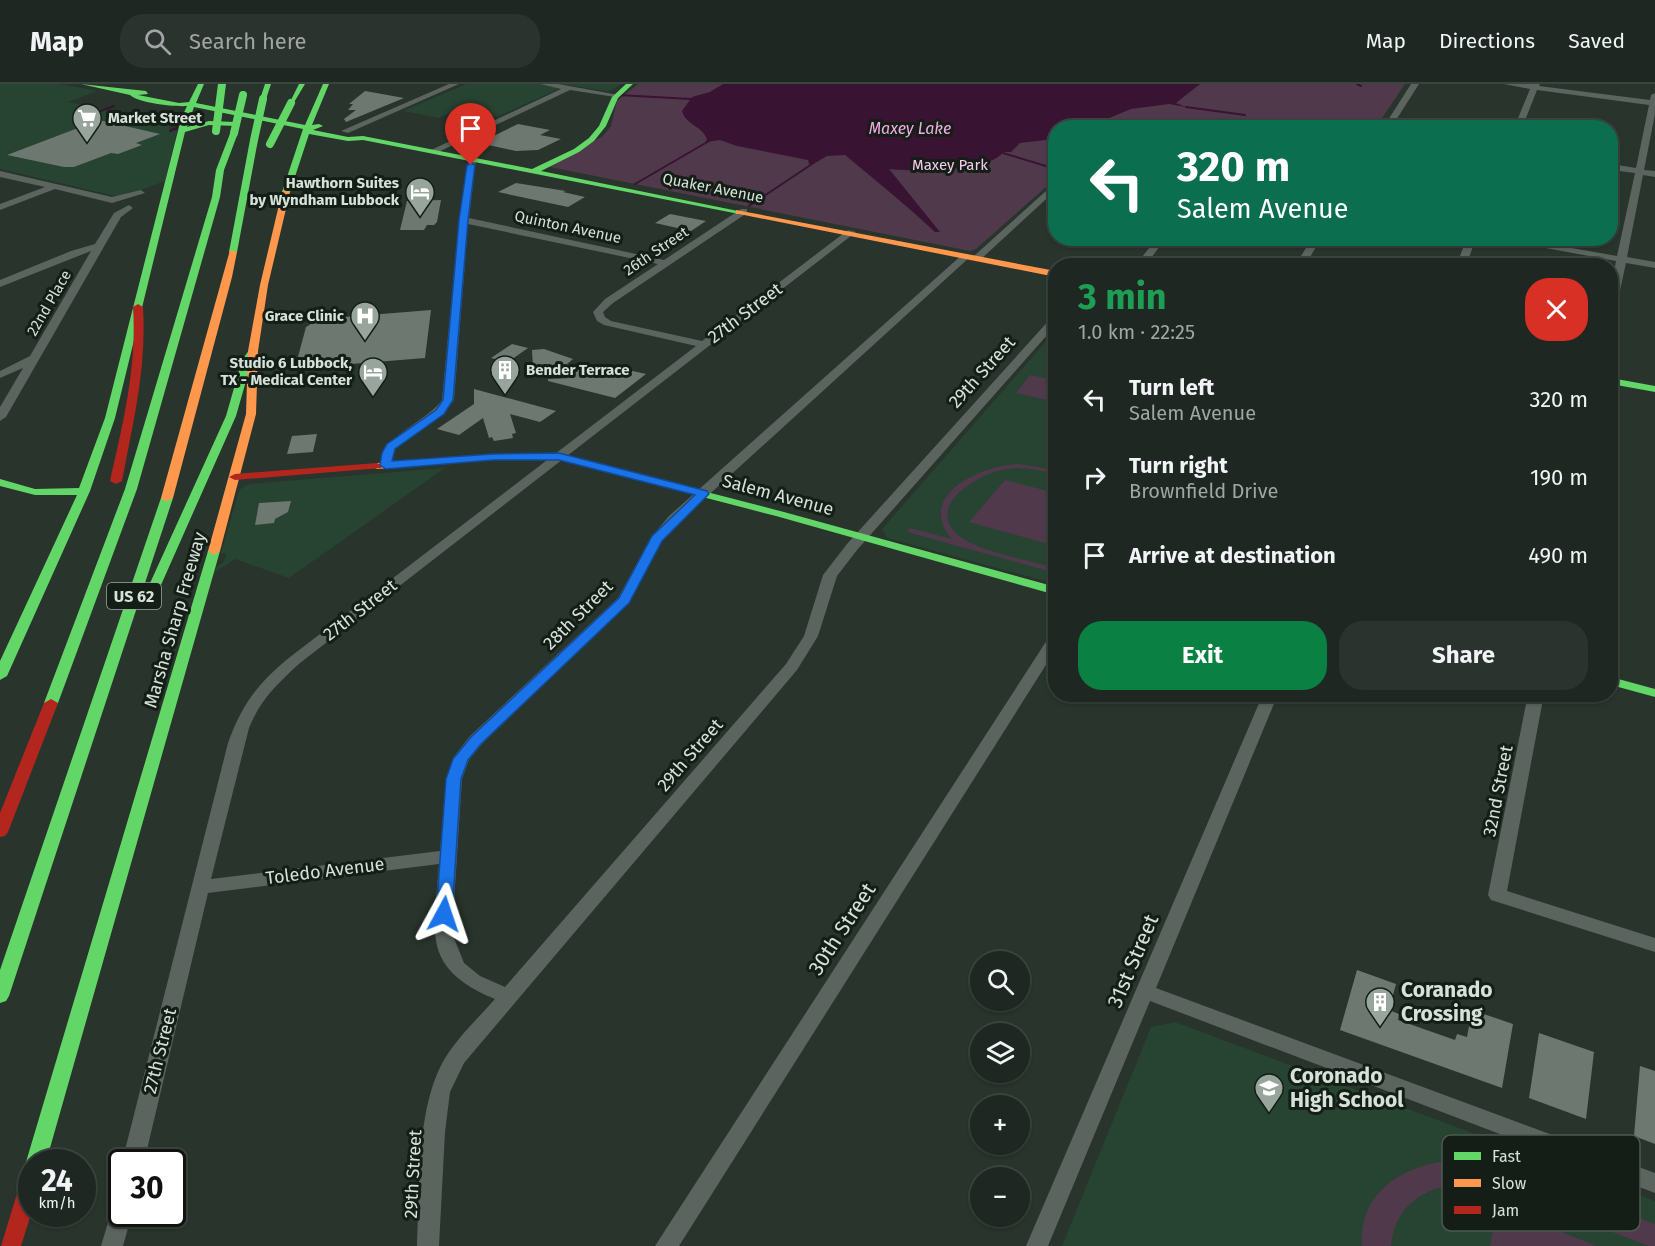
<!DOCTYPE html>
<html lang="en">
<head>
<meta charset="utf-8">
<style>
  body { margin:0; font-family:"Fira Sans",sans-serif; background:#2b332e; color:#f1f3f6; height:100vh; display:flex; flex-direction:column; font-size:22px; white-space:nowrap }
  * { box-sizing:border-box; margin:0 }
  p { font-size:20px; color:#a1a5a5 }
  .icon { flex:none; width:33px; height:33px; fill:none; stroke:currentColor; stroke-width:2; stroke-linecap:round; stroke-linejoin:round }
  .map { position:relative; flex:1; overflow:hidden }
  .drawer { position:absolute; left:1048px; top:174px; width:570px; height:444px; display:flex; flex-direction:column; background:#1e2721; border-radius:24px; box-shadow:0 2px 4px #0004,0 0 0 2px #3c443f }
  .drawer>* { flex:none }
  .hud { position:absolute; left:1048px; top:36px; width:570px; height:126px; border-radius:24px; box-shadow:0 2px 4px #0004,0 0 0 2px #3c443f; background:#0b6e4f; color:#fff; overflow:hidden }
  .fabs { position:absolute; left:970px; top:867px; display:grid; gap:12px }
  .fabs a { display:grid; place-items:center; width:60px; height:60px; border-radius:50%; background:#1e2721; box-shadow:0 2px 4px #0004,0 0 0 2px #3c443f; font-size:30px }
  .speed { position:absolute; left:18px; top:1065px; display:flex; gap:12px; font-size:30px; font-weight:700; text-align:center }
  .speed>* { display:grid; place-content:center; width:78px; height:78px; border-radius:50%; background:#1e2721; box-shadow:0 2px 4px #0004,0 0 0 2px #3c443f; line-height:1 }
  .speed small { font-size:15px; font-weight:400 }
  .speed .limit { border:3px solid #111; border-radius:9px; background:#fff; color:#111 }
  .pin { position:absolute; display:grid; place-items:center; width:51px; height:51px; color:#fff; margin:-62px -26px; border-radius:50% 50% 50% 0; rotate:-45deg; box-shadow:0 0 6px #0007 }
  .pin .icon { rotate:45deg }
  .me { position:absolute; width:66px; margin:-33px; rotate:5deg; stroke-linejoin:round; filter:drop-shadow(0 0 4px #0008) }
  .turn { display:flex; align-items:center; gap:21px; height:126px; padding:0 30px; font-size:27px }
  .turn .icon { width:78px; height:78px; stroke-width:2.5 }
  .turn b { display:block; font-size:42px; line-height:51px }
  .round { display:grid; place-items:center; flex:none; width:63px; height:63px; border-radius:24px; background:#2b332e }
  .head { display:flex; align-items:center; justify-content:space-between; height:102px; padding:0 30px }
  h1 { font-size:36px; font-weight:700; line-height:45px; color:#1e9e55 }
  .button { display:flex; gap:12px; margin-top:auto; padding:12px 30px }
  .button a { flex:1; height:69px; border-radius:24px; background:#0b8043; color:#fff; font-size:24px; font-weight:700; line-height:69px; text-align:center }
  .button a+a { background:#2b332e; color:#f1f3f6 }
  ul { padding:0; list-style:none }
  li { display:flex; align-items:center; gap:18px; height:78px; padding:0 30px }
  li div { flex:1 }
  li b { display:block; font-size:22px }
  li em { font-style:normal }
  header { display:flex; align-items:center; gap:36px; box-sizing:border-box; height:84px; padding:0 30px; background:#1e2721; border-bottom:2px solid #3c443f }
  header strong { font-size:28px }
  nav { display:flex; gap:33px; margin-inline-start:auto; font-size:21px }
  .search { width:420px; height:54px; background:#2b332e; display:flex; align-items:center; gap:15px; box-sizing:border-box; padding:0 21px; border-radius:24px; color:#a1a5a5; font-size:22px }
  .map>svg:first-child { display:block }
</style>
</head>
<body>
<header>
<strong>Map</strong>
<div class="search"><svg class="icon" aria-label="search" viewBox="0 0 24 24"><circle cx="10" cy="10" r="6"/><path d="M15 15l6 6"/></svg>Search here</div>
<nav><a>Map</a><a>Directions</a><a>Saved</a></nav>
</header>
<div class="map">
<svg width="1655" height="1162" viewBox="0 0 1655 1162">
  <rect width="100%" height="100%" fill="#28342c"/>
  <path fill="#274331" d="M0 0H60L98 7 68 18 169 38 171 40 169 45 177 47 165 97 128 111 119 113 0 85Z
    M466 0H622L612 6 605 7 567 1 497 33 457 26 439 34 403 27Z
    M1056 246V500L887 454 882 445Z
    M445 384 289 494 235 475 214 489 217 482 223 479 227 470 221 469 239 406 248 400Z
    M1175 938 1655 1117V1162H1062L1151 943Z"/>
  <path fill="#51394c" d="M638 0H1405L1376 43 1056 44V94L976 165 970 167 550 83 603 52 611 42 617 17Z
    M1030 291 1056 296V318L1016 309Z
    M1019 380 1056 386V390C1039 386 1023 382 1006 385 981 389 925 420 957 450 975 467 1031 477 1056 484V489L907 448 910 444 952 455C914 411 982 381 1019 380Z
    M1005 396 1056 409V462L969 438Z
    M1456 1076C1519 1080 1595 1118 1655 1140V1162H1649C1622 1152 1595 1141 1568 1131 1521 1113 1463 1082 1416 1115 1400 1126 1393 1143 1391 1162H1362C1359 1105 1406 1080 1456 1076Z
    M1497 1123 1597 1162H1490Z"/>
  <path fill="#381332" d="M723 0H1200L1176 19 1186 23 1169 20 1131 25 1088 43 1056 44V54L1054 55 1020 59 1011 68H1003C993 87 910 88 889 85L940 148H935C906 121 875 96 845 71L827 72 810 82 813 80H809L808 76 737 62 720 56 706 58 707 55C702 42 686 41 682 27L692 13 710 8Z"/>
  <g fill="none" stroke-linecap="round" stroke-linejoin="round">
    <path stroke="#381332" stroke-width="2" d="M1357 0 1361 2
      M618 11 691 15
      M1186 23 1245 31
      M98 28 114 22
      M164 32 177 35V44L170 47
      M1003 69 1056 85
      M635 100 709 57
      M749 122 812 80"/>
  </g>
  <path fill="#6d7871" d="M365 7 371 8 404 14 346 38 344 35 356 26H348L353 20H349Z
    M99 36 160 50 136 59 142 61 118 70 111 69 74 83H64L7 71Z
    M518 40 550 46 540 51 561 55 538 66 516 67 479 59Z
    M516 99 566 107 563 108 585 113 568 123 498 108Z
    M441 116 437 138 434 141H427L424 146H400L407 117Z
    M670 130 706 137 691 147 655 139Z
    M431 226 425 274 314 283 313 286 299 287 300 284H295L306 243 314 238 320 235Z
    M512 260 528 264 508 278 491 274Z
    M544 265 573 275 567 280 597 287 606 281 646 290 615 314 548 297V295L570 294 533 284 532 266Z
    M474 305 556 327 540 338 510 330 516 349 512 350 513 354 494 357 492 353 489 354 483 334 459 351 437 345 474 320Z
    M317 350 313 368 287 370 292 352Z
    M291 417 288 428 275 435 274 439 255 441 259 419Z
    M1357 886 1396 900 1389 926 1399 930 1398 936 1455 956 1457 950 1467 953 1472 926 1513 940 1502 1004 1340 946Z
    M1539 949 1594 968 1586 1035 1529 1014Z
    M1640 982 1655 987V1060L1634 1052Z"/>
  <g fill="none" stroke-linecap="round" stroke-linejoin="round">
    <path fill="#5c645f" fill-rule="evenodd" d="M449 0H459L348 49 341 47Z
      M540 0H558L619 11 615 13 570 6 436 69 429 67 561 5Z
      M1411 0H1419L1391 44H1383Z
      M1504 0H1540L1539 2 1650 16 1651 11 1655 9V30L1644 86 1655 87V93L1643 91 1627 173 1655 178V184L1626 179 1615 229 1611 230V202L1616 177 1492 154H1516L1617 172 1635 89 1611 86V80L1636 84 1649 21 1537 6 1522 44H1514L1530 5Z
      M469 73 476 75 469 134 664 176 741 125H747V129L613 219 603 228 605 233 611 237 702 257 848 146 856 148 300 579C278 599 260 616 249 644L211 795 440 767 446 695 453 674 470 652 618 514 650 455 669 432 963 170 971 172 679 438 663 456 629 519 482 660 469 676 462 695 452 849 464 879 480 892 505 903 786 580 804 552 823 491 847 460 1052 233 1056 232V241L857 466 837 492 818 552 797 586 464 979 450 1008 445 1048 439 1162H417C420 1103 415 1017 449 968 462 949 480 932 495 915 420 884 434 848 439 780L208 809 144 1078H122L228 659C242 620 258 599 290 573L696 262 604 241 597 237 593 228 605 215 658 180 468 140 454 316 444 330 395 365 390 384H382C372 358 429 336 442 316L459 136Z
      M0 87 112 113 141 106 145 109 112 119 55 105 0 126V120L45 103 0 93Z
      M1056 98V106L980 176H974V172Z
      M129 121 133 124 121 133 6 333 0 337V323L23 284 0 294V287L30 272 91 167 0 203V196L71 167 95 160 114 129Z
      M1157 154H1166L1145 182H1135Z
      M1312 154H1321L1305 182H1295Z
      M1467 154H1476L1466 182H1456Z
      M1056 549V565L679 1162H655L1049 553Z
      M1263 610H1278L1156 904 1655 1089V1109L1150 917 1048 1162H1026Z
      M1528 610H1544L1507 807 1655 854V868L1491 816 1488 811Z
      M122 1115V1130H132L123 1162H101L114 1118Z"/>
    <path fill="#63d668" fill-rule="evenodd" d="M81 0 146 7 148 10 138 11 179 19 189 18 198 0H204L196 19 305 41 323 0H329L312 41 319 40 323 42 313 46 348 53 363 52 532 85 574 65 589 54 599 42 612 13 626 0H633L618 14 606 42 594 57 579 68 541 87 743 128 739 130 363 56 348 57 309 50 290 108 286 110 282 108 303 45 194 23 187 43 209 37 236 38 240 40 236 42 209 41 185 48 115 334 90 407 7 592 0 596V577L77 411H35L0 402V395L35 405 79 404 105 334 181 35 187 22C175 23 138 19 130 11Z
      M265 0H271L266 15 263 17 260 15Z
      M299 0H305L293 20H289Z
      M231 47 238 49 224 86 220 113 137 405 58 619 56 622H46L44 619 125 405 212 113 216 86Z
      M254 54 258 56 237 168 233 171 229 168 250 56Z
      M253 264 258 267 252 276 236 332 153 519 152 522H142L141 519 226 332 242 276 250 265Z
      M1611 294 1655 302V308L1611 300Z
      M637 390 784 428 1056 503V511L776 432 633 395 631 393Z
      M167 411 173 414 9 912 6 917 0 919V886L161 414Z
      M214 463 220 467 46 1078H32V1085L26 1078 208 467Z
      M1611 593 1655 605V613L1611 601Z"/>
    <path fill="#ff974d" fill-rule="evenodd" d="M286 106 290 108 268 201 258 267 256 330 220 467 214 471 208 467 246 330 248 267 260 201 282 108Z
      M736 126 1056 187V193L739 130H736Z
      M230 166 237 168 232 193 173 414 167 417 163 416 161 414Z
      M493 370H559L641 391 643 393 637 396 559 376H493L377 385 371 382 377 379Z"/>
    <path fill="#b3261e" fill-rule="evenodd" d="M138 220 143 223C147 283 133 339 122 397L116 400 110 397C123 339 137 283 133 223Z
      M377 379 383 382 381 384 235 396 229 393 235 390Z
      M51 615 58 619 8 748 5 752 0 753V729L44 619Z
      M32 1084V1127L21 1162H1L22 1093 25 1087Z"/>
    <path stroke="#63d668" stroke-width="8" d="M216 47 222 0
      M234 49 243 11
      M254 56 263 15
      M270 60 291 19"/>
  </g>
  <path fill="#1a73e8" stroke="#114b97" stroke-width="1.5" d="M471 79 475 81 468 136 453 316 444 330 395 365 392 377 493 370 559 369 707 407 709 410 662 457 629 519 481 660 468 676 461 695 452 830 450 834 444 836 438 834 436 830 446 695 453 675 471 653 619 514 652 452 695 411 559 376H493L386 385 380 381 382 369 387 360 436 326 443 316 459 136 467 81Z"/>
  <defs>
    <g id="supermarket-pin" transform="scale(1.5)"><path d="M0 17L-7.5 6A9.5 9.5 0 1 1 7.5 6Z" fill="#98a59c" stroke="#141e17"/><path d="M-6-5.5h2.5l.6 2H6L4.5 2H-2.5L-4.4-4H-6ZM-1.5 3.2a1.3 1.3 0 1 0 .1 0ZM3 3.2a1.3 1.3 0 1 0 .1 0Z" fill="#fff"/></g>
    <g id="hotel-pin" transform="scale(1.5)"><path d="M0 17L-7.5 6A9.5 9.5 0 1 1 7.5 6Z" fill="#98a59c" stroke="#141e17"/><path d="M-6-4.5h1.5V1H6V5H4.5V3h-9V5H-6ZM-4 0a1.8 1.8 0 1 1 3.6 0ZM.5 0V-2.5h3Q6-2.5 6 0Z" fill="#fff"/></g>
    <g id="hospital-pin" transform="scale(1.5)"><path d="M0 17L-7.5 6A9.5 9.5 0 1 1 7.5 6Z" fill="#98a59c" stroke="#141e17"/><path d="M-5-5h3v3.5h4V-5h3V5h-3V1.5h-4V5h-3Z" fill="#fff"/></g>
    <g id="building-pin" transform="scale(1.5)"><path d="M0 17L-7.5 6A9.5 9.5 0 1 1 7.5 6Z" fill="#98a59c" stroke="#141e17"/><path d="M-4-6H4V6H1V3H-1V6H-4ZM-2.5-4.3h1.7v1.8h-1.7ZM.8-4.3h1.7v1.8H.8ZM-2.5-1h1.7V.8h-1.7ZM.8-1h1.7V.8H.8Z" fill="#fff"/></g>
    <g id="school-pin" transform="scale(1.5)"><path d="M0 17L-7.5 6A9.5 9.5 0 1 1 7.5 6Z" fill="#98a59c" stroke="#141e17"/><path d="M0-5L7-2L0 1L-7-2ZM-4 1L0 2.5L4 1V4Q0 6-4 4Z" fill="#fff"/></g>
  </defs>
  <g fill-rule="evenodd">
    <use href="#supermarket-pin" x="87" y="34"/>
    <use href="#hotel-pin" x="420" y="108"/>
    <use href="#hospital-pin" x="365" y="232"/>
    <use href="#building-pin" x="505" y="286"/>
    <use href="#hotel-pin" x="373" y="288"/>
    <use href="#building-pin" x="1380" y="918"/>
    <use href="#school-pin" x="1269" y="1004"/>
  </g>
  <g text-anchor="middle" stroke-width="6" stroke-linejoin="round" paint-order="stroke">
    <g font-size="15" font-weight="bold" fill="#d5e2d9" stroke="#141e17" text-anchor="end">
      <text x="108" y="39" text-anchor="start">Market Street</text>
      <text x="399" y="104">Hawthorn Suites<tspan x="399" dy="17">by Wyndham Lubbock</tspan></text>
      <text x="344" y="237">Grace Clinic</text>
      <text x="352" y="284">Studio 6 Lubbock,<tspan x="352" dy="17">TX - Medical Center</tspan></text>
      <text x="526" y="291" text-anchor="start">Bender Terrace</text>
    </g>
    <g font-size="15" fill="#f7caec" stroke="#141e17">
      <text x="950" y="86">Maxey Park</text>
    </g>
    <g font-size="15" fill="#d5e2d9" stroke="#141e17">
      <text transform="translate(713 104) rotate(11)" y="5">Quaker Avenue</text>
      <text transform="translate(568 143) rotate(12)" y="5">Quinton Avenue</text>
      <text transform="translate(656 167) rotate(-34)" y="5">26th Street</text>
      <text transform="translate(49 219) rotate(-60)" y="5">22nd Place</text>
    </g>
    <g font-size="16" font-style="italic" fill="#f4abe4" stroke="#141e17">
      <text x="910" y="50">Maxey Lake</text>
    </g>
    <rect fill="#141e17" stroke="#9ba79f" stroke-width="1.5" x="107" y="499" width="54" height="26" rx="4.5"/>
    <g font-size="16" font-weight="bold" fill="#d5e2d9">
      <text x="134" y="518">US 62</text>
    </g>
    <g font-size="18" fill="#d5e2d9" stroke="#141e17">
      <text transform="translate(745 229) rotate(-37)" y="6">27th Street</text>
      <text transform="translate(982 288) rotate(-48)" y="6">29th Street</text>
      <text transform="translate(778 411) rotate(15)" y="6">Salem Avenue</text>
      <text transform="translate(360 526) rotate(-38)" y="6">27th Street</text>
      <text transform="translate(578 531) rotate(-45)" y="6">28th Street</text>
      <text transform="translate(175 536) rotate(-74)" y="6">Marsha Sharp Freeway</text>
      <text transform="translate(690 671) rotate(-49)" y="6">29th Street</text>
      <text transform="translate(1498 707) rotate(-79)" y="6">32nd Street</text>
      <text transform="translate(325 787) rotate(-7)" y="6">Toledo Avenue</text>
      <text transform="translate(160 967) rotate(-76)" y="6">27th Street</text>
      <text transform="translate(413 1090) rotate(-87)" y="6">29th Street</text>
    </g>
    <g font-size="21" fill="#d5e2d9" stroke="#141e17">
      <text transform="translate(842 845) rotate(-57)" y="7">30th Street</text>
      <text transform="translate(1133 877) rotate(-67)" y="7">31st Street</text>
    </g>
    <g font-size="21" font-weight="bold" fill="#d5e2d9" stroke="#141e17" text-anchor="start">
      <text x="1401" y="913">Coranado<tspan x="1401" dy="24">Crossing</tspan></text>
      <text x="1290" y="999">Coronado<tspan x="1290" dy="24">High School</tspan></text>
    </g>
  </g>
  <rect x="1442" y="1051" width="198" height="96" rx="9" fill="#141e17" stroke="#4e5951" stroke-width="1.5"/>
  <rect x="1454" y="1068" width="27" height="8" fill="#63d668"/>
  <rect x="1454" y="1095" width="27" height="8" fill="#ff974d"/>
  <rect x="1454" y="1122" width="27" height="8" fill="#b3261e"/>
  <g font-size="16" fill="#d5e2d9">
    <text x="1492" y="1078">Fast</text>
    <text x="1492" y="1105">Slow</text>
    <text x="1492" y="1132">Jam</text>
  </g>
</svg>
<div class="fabs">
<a><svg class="icon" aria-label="search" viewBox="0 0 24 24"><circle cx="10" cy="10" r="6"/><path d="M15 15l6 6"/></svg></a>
<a><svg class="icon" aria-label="layers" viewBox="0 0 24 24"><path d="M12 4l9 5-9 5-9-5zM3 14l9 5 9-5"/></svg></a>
<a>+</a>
<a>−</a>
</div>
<div class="speed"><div>24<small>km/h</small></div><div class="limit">30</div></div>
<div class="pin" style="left:471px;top:81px;background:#d93025"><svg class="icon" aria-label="arrive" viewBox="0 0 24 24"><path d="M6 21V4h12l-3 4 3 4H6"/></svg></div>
<svg class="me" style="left:444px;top:830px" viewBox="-20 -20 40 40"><path d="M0-17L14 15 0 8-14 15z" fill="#1a73e8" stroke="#fff" stroke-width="4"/></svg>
<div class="hud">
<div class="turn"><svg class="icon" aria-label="left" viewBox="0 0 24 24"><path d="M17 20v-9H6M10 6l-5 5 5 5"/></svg><div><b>320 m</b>Salem Avenue</div></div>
</div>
<section class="drawer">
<div class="head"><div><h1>3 min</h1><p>1.0 km · 22:25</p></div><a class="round" style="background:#d93025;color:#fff"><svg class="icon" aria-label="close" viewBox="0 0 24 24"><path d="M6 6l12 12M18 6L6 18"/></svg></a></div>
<ul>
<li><svg class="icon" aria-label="left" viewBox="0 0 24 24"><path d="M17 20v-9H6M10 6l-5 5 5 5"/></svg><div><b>Turn left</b><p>Salem Avenue</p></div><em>320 m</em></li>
<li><svg class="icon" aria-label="right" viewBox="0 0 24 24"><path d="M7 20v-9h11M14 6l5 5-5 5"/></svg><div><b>Turn right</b><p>Brownfield Drive</p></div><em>190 m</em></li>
<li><svg class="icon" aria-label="arrive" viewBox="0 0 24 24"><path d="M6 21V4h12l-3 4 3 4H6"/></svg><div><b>Arrive at destination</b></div><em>490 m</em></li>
</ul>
<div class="button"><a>Exit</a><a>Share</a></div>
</section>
</div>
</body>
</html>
